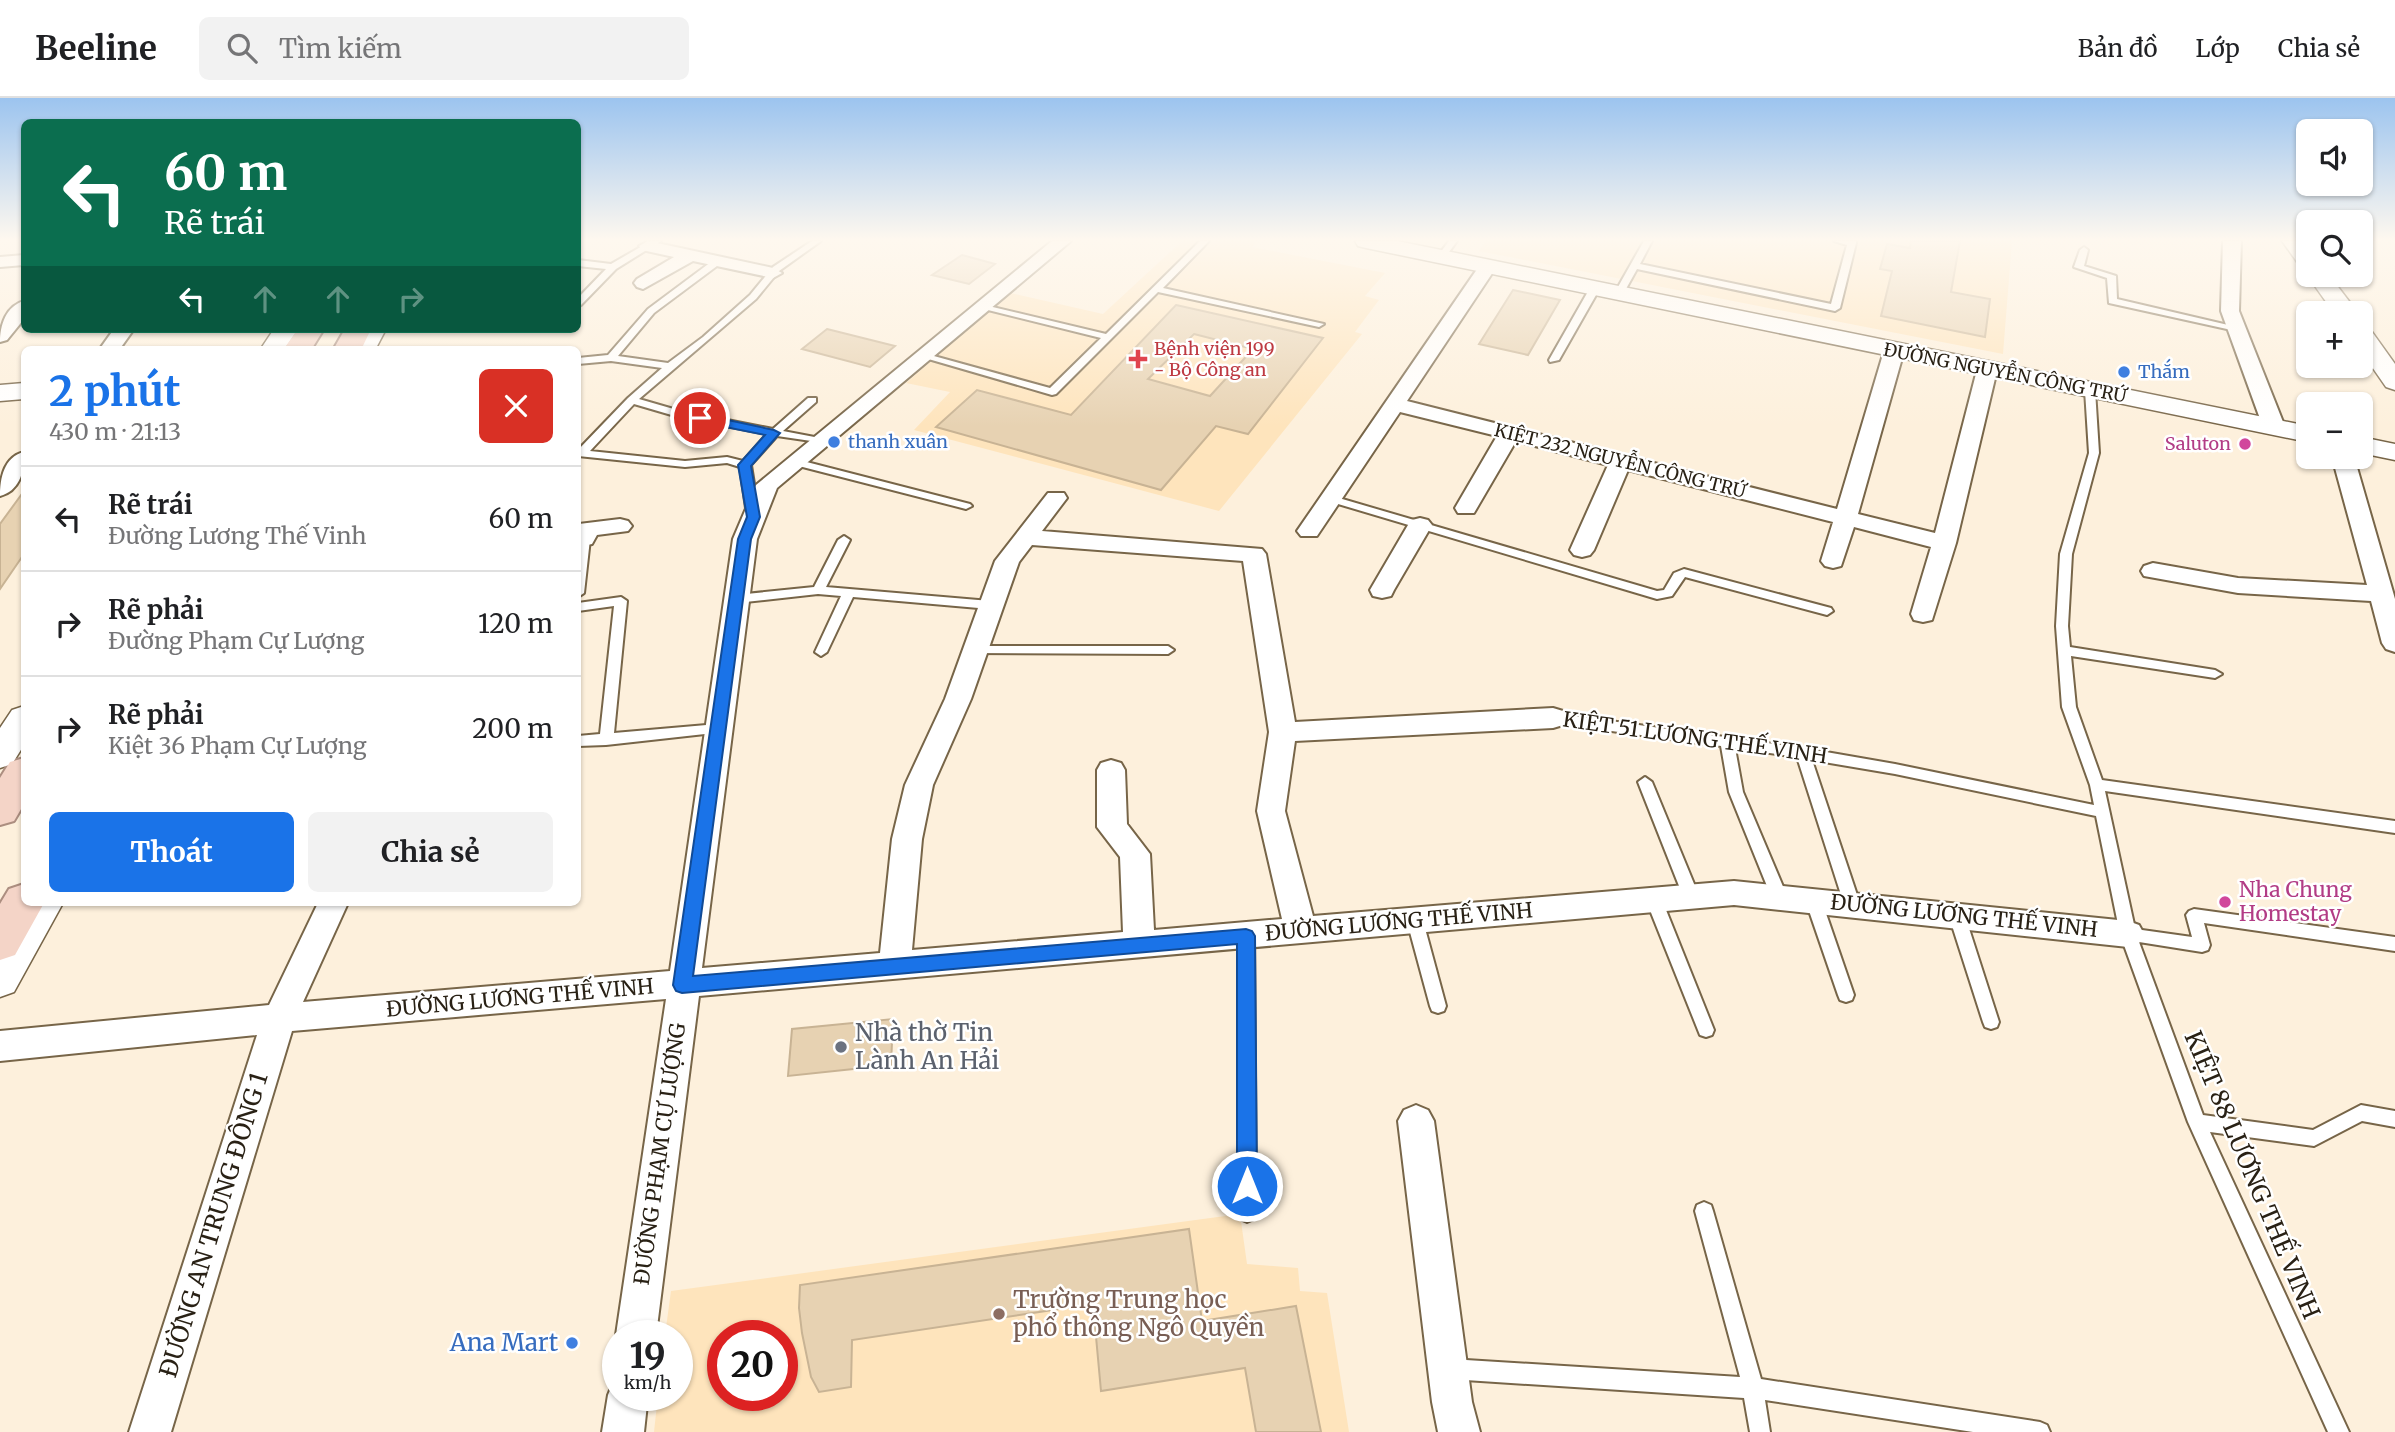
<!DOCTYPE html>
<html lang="vi">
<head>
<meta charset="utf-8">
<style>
  body { margin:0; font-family:Merriweather,serif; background:#f2f2f2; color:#202124; height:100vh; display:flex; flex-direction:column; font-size:26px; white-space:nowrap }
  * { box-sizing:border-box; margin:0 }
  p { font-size:23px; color:#757577 }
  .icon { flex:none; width:38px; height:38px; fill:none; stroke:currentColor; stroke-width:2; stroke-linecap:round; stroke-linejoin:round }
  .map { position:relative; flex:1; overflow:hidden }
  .details { position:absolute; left:21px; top:248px; width:560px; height:560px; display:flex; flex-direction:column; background:#fff; border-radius:10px; box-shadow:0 2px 5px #0004 }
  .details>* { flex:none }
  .guide { position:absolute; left:21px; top:21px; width:560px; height:214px; border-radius:10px; box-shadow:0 2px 5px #0004; background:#0b6e4f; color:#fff; overflow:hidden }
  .fabs { position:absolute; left:2296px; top:21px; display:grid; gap:14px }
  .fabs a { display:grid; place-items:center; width:77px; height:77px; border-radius:10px; background:#fff; box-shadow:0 2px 5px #0004; font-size:35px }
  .speed { position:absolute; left:602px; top:1222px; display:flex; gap:14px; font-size:35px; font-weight:700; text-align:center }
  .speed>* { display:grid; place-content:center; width:91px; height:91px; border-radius:50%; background:#fff; box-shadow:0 2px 5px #0004; line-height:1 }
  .speed small { font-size:18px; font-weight:400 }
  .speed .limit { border:10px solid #d22; background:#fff; color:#111 }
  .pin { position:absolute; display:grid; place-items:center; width:60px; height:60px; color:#fff; margin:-30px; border:4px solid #fff; border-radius:50%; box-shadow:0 2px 7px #0007 }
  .me { position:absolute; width:77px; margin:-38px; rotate:0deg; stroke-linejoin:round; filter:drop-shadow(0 0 5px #0008) }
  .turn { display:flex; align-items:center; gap:24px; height:147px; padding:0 28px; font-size:32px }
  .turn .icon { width:91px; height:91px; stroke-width:2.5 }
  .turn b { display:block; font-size:49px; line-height:60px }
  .lanes { display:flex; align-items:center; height:66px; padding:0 28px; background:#0003; justify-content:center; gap:35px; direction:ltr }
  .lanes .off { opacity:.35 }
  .round { display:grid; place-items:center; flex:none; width:74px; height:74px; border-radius:10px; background:#f2f2f2 }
  .headline { display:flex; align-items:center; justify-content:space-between; height:119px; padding:0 28px }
  h1 { font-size:42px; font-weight:700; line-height:52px; color:#1a73e8 }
  .cta { display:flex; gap:14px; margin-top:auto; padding:14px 28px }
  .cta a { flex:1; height:80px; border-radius:10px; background:#1a73e8; color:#fff; font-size:28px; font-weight:700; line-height:80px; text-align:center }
  .cta a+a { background:#f2f2f2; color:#202124 }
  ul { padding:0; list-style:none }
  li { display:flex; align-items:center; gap:21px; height:105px; padding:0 28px; border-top:2px solid #e0e0e0 }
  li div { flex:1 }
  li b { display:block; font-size:26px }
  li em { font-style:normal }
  header { display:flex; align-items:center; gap:42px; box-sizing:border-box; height:98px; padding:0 35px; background:#fff; border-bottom:2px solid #e0e0e0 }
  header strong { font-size:33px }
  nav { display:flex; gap:38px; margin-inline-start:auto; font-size:24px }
  .search { width:490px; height:63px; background:#f2f2f2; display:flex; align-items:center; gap:18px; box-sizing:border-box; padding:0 24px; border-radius:10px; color:#757577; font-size:26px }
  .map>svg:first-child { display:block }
</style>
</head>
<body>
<header>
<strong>Beeline</strong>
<div class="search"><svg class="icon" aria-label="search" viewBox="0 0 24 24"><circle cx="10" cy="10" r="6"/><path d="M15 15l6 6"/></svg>Tìm kiếm</div>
<nav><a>Bản đồ</a><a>Lớp</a><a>Chia sẻ</a></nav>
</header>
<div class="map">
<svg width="2395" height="1334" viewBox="0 0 2395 1334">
  <rect width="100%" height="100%" fill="#fdf0dc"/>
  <path fill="#fee4bc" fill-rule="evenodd" d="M1182 143H1256L1252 149 1385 175 1365 198 1379 202 1355 234 1362 236 1219 413 914 332 950 294 906 285 1010 195 1103 216Z
    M1486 143H2012L2003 256 1479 153Z
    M1240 1116 1247 1166 1298 1170 1300 1193 1327 1195 1349 1334H654L658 1297H677V1237H665L671 1193ZM723 1237H782V1297H723Z"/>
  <path fill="#e7d2b2" stroke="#c8b394" stroke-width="2" fill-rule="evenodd" d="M1911 143H1960L1951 194 1990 201 1985 239 1881 218 1892 173 1880 171 1887 146 1910 150Z
    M962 157 995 166 969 186 932 177Z
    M1513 192 1560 202 1528 257 1479 246Z
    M1176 207 1323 240 1248 336 1216 328 1161 392 936 329 977 292 1071 317ZM1194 236 1253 251 1210 298 1148 281Z
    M827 231 895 248 870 269 802 251Z
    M24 393V456L0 491V426Z
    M893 921 891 967 788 978 792 931Z
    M1189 1131 1202 1223 1296 1208 1321 1334H1256L1245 1270 1101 1293 1093 1206 852 1242 851 1289 819 1294 811 1279 802 1235 799 1210 800 1187Z"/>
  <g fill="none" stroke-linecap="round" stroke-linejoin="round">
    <g stroke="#776548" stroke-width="4">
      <path id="service" d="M651 143H661L616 171 581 207 578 208V200L606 171 578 168V162L611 166Z
        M812 143H821L779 173 756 201 639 301 677 312 773 331 808 300H816V304L783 333 825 341V345L777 338 751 367 759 417 757 419 753 420 747 417 740 369 727 365 685 369 578 358V352L628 300 662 270 611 263 578 266V260L608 257 648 211 715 161H721V165L654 215 618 258 668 265 703 239 750 197 773 169ZM634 306 675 318 767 336 743 363 727 359 685 363 590 353Z
        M1200 143H1209L1163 190 1324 226 1319 229 1158 194 1056 296 1052 297 918 258 923 255 1050 290 1101 240 980 210V206L1106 236Z
        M1449 143H1457L1444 161H1438L1437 159Z
        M1644 143H1652L1640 166 1831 206 1847 147 1834 143H1856V145L1840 210 1835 213 1637 171 1622 198H1616L1614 196Z
        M2084 149 2088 152 2084 168 2116 178 2117 201 2241 230 2236 233 2109 205 2107 180 2074 169 2080 152Z
        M1595 187 1600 190 1559 262 1550 264 1549 262 1590 190Z
        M2090 289 2095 292 2099 355 2072 456 2068 528 2070 549 2215 572 2222 576 2215 580 2071 558 2076 609 2102 682 2395 723V735L2105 693 2135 831 2192 839 2186 817 2189 813 2194 811 2395 839V853L2204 825 2210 847 2208 852 2202 854 2139 844 2203 1017 2313 1032 2361 1007 2395 1013V1029L2362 1023 2314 1048 2210 1034 2349 1334H2328L2188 1024 2120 836 2096 718 1895 676 1812 662 1860 806 1857 810 1852 812 1847 810 1844 806 1797 659 1735 650 1743 694 1787 798 1784 802 1779 804 1774 802 1771 798 1729 694 1721 648 1553 625 1546 620 1553 615 1803 650 1895 666 2094 707 2090 687 2062 609 2056 528 2060 456 2089 355 2085 292Z
        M795 361 970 406 972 408 966 411 791 366V362Z
        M1332 398 1657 493 1664 492 1674 475 1684 471 1831 510 1833 513 1827 517 1685 479 1672 498 1657 501 1328 403 1326 401Z
        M584 437 590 441 584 495 578 499V446L580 438Z
        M844 438 850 442 826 489 990 503 996 507 990 511 853 499 827 554 821 558 815 554 841 498 818 496 736 505 730 501 736 497 814 489 838 442Z
        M621 499 627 503 614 635 718 626 725 631 723 634 606 647 578 648V638L600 636 614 508 578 513V505Z
        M974 548H1168L1174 552 1168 556 969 555 968 552Z
        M1645 679 1652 684 1699 798 1696 802 1691 804 1686 802 1683 798 1638 684Z
        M1813 795 1818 797 1821 801 1854 897 1852 902 1846 904 1840 902 1838 897 1805 801 1808 797Z
        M1654 796 1659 798 1662 802 1714 932 1712 937 1706 939 1700 937 1646 802 1649 798Z
        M1957 812 1962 814 1965 818 1999 924 1997 929 1991 931 1985 929 1983 924 1949 818 1952 814Z
        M1415 817 1421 819 1423 823 1446 908 1444 913 1438 915 1432 913 1430 908 1407 823 1409 819Z
        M1246 832 1252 833 1254 838 1256 1115 1254 1121 1247 1124 1240 1121 1238 1115V838L1240 833Z
        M1704 1104 1711 1107 1713 1113 1761 1281 2040 1324 2047 1327 2050 1334H1973L1765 1302 1770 1334H1750L1744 1300 1450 1281 1443 1278 1440 1271 1443 1264 1450 1261 1740 1279 1695 1113 1697 1107Z"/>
    </g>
    <g stroke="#776548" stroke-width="4">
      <path id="minor" d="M648 143 773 170 782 175 773 180 693 163 643 191 637 189 634 185 637 181 674 159 642 152 639 148Z
        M1052 143H1071L777 390 757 441 702 870 880 855 892 741 905 687 945 601 995 463 1048 395H1064L1067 400 1042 433 1262 451 1266 456 1295 624 1553 610 1563 613 1567 620 1563 627 1553 630 1295 643 1285 713 1313 818 1734 783 2128 823 2139 827 2144 836 2139 845 2128 849 1734 807 699 898 656 1237H618V1241L616 1237 666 901 292 933 171 1334H129L257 937 0 963V933L269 907 318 805H348L303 904 670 873 733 441 756 387ZM1032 447 1243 463 1269 634 1257 713 1282 821 1154 832 1150 756 1127 726 1125 672 1121 665 1111 662 1101 665 1097 672V729L1120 759 1123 834 912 852 922 741 933 687 971 601 1019 464Z
        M2223 143H2241L2239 213 2285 329 2282 334H2266L2263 329 2221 213Z
        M24 157V167L0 169V159Z
        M1488 163 1497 168 1407 303 1837 411 1884 253 1894 247 1901 249 1904 253 1858 416 1935 435 1977 272 1980 268H1994L1997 272 1956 445 1932 522 1923 524 1914 522 1911 516 1931 449 1854 429 1841 468 1833 470 1825 468 1821 463 1833 424 1628 372 1594 452 1590 457 1582 459 1574 457 1570 452 1608 367 1516 343 1474 415H1458L1455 410 1497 338 1400 314 1317 438H1301L1297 433 1482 164Z
        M24 203V221L7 242 0 244C0 227 6 208 24 203Z
        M114 231H134L119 252H99Z
        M24 354C25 372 20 393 0 398 0 380 4 359 24 354Z
        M2332 359H2354L2395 501V554L2386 551 2382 545 2371 503 2238 495 2144 478 2141 473 2144 468 2153 465 2238 480 2367 487Z
        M1420 420 1428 422 1432 427 1394 492 1391 498 1382 500 1373 498 1370 492 1408 427 1412 422Z
        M620 421 628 423 632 428 628 433 597 437 592 446 578 449 579 426Z
        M1416 1007 1428 1012 1434 1023 1472 1304 1480 1334H1438L1432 1304 1398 1023 1404 1012Z
        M618 1281V1297H648L644 1334H602L608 1297 614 1283Z"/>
    </g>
    <g stroke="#776548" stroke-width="3">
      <path id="tertiary" d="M1355 143H1397L2308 328V344L1366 150 1358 148Z
        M2282 143H2304L2308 148V170L2300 168Z
        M2308 175 2329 177 2358 215H2334L2307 177Z
        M2361 229 2370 231 2395 266V292L2386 289 2361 253Z
        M274 231H298L284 252H260Z
        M362 231H386L375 252H351Z
        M24 285V301L0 303V287Z
        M2361 339 2395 346V362L2361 355Z
        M24 608V647L12 666 0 670V630L12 612Z
        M24 804 63 805 14 894 0 899V846Z"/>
    </g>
    <g stroke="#ac8e80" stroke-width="4">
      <path id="trunk" d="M298 231H324L311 252H283Z
        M345 231H371L361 252H333Z
        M24 660V706L14 723 0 727V680L10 664Z
        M24 786V805H44L15 857 0 862V806L9 791Z"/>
    </g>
    <use href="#service" fill="#fff" fill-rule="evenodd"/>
    <use href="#minor" fill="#fff" fill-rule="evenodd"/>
    <use href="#tertiary" fill="#fff" fill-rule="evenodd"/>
    <use href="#trunk" fill="#f4d4c7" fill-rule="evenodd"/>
  </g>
  <linearGradient id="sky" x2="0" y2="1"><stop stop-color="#9cc4ef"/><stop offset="0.43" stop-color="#fef8ef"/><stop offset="1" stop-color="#fef8ef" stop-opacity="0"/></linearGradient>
  <rect width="2395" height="329" fill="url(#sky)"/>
  <path fill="#1a73e8" stroke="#114b97" stroke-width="2" d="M700 316 774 332 780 335 751 368 760 419 751 441 693 878 1246 831 1252 833 1255 838 1257 1088 1254 1095 1247 1097 1240 1095 1237 1088V846L682 895 676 893 673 887 738 441 747 419 738 367 765 337 695 323 694 320Z"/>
  <path fill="#e0444e" stroke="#fff" stroke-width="2.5" d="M1134.5 250.5h7v7h7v7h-7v7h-7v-7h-7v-7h7z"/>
  <g fill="#3f7fe0" stroke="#fff" stroke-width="2.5">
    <circle cx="2124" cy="274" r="7"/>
    <circle cx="834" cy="344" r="7"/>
    <circle cx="572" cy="1245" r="7"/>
  </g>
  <g fill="#d1479c" stroke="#fff" stroke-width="2.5">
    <circle cx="2245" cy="346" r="7"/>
    <circle cx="2225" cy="804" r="7"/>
  </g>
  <circle fill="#6b7280" stroke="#fff" stroke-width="2.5" cx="841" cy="949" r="7"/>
  <circle fill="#8d6e63" stroke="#fff" stroke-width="2.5" cx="999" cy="1216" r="7"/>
  <g text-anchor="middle" stroke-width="5" stroke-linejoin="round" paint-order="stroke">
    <g font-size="18" fill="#be3a42" stroke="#fff" text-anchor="start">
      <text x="1154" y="257">Bệnh viện 199<tspan x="1154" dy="21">- Bộ Công an</tspan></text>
    </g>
    <g font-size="18" fill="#366cbe" stroke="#fff" text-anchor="start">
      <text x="2138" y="280">Thắm</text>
      <text x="848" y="350">thanh xuân</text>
    </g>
    <g font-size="18" fill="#292115" stroke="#fff">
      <text transform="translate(2005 275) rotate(11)" y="6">ĐƯỜNG NGUYỄN CÔNG TRỨ</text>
      <text transform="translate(1620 363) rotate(14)" y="6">KIỆT 232 NGUYỄN CÔNG TRỨ</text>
    </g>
    <g font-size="18" fill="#b23c85" stroke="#fff" text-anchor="end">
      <text x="2231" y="352">Saluton</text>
    </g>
    <g font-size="21" fill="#292115" stroke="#fff">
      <text transform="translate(1695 640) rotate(8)" y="7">KIỆT 51 LƯƠNG THẾ VINH</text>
      <text transform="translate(1964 818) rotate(6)" y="7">ĐƯỜNG LƯƠNG THẾ VINH</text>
      <text transform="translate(1399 824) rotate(-5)" y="7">ĐƯỜNG LƯƠNG THẾ VINH</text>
      <text transform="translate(520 900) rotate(-5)" y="7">ĐƯỜNG LƯƠNG THẾ VINH</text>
      <text transform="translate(660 1056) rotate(-82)" y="7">ĐƯỜNG PHẠM CỰ LƯỢNG</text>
    </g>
    <g font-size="21" fill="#b23c85" stroke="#fff" text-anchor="start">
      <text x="2239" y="799">Nha Chung<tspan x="2239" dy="24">Homestay</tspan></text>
    </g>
    <g font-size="24" fill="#5b616d" stroke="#fff" text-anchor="start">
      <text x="855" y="943">Nhà thờ Tin<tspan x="855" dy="28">Lành An Hải</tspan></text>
    </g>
    <g font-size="24" fill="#292115" stroke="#fff">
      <text transform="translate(2252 1077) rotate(67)" y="8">KIỆT 88 LƯƠNG THẾ VINH</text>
      <text transform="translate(214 1127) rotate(-73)" y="8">ĐƯỜNG AN TRUNG ĐÔNG 1</text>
    </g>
    <g font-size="24" fill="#785e54" stroke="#fff" text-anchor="start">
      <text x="1013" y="1210">Trường Trung học<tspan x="1013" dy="28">phổ thông Ngô Quyền</tspan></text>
    </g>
    <g font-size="24" fill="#366cbe" stroke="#fff" text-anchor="end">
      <text x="558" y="1253">Ana Mart</text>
    </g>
  </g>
</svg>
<div class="fabs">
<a><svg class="icon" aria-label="sound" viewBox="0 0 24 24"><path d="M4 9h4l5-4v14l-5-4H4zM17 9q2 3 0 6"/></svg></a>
<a><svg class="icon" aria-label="search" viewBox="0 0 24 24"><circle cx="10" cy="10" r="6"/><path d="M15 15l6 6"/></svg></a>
<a>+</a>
<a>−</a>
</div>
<div class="speed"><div>19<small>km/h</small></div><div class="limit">20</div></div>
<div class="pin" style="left:700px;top:320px;background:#d93025"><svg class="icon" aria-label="arrive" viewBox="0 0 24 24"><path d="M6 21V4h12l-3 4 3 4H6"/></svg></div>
<svg class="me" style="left:1247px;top:1088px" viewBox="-20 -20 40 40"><circle r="17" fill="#1a73e8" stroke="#fff" stroke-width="3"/><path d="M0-11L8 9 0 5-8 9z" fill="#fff"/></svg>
<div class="guide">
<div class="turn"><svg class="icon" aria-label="left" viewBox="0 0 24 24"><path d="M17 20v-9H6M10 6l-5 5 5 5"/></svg><div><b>60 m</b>Rẽ trái</div></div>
<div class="lanes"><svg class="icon" aria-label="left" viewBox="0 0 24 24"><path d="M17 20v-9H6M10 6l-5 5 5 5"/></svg><svg class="icon off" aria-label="ahead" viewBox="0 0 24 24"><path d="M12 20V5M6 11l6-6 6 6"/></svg><svg class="icon off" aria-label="ahead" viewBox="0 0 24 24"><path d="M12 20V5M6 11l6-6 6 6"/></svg><svg class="icon off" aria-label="right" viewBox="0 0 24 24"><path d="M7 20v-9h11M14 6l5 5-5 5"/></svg></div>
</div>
<section class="details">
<div class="headline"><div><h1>2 phút</h1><p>430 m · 21:13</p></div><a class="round" style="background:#d93025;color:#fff"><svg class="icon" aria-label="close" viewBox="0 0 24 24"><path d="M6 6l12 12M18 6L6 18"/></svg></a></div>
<ul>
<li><svg class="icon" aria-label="left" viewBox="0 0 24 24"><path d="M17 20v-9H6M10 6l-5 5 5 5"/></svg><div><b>Rẽ trái</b><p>Đường Lương Thế Vinh</p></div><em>60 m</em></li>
<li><svg class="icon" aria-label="right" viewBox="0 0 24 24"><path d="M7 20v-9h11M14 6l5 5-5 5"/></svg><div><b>Rẽ phải</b><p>Đường Phạm Cự Lượng</p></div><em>120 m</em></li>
<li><svg class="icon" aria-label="right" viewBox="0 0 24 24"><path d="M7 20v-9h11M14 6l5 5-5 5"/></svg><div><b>Rẽ phải</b><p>Kiệt 36 Phạm Cự Lượng</p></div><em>200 m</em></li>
</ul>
<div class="cta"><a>Thoát</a><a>Chia sẻ</a></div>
</section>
</div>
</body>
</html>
